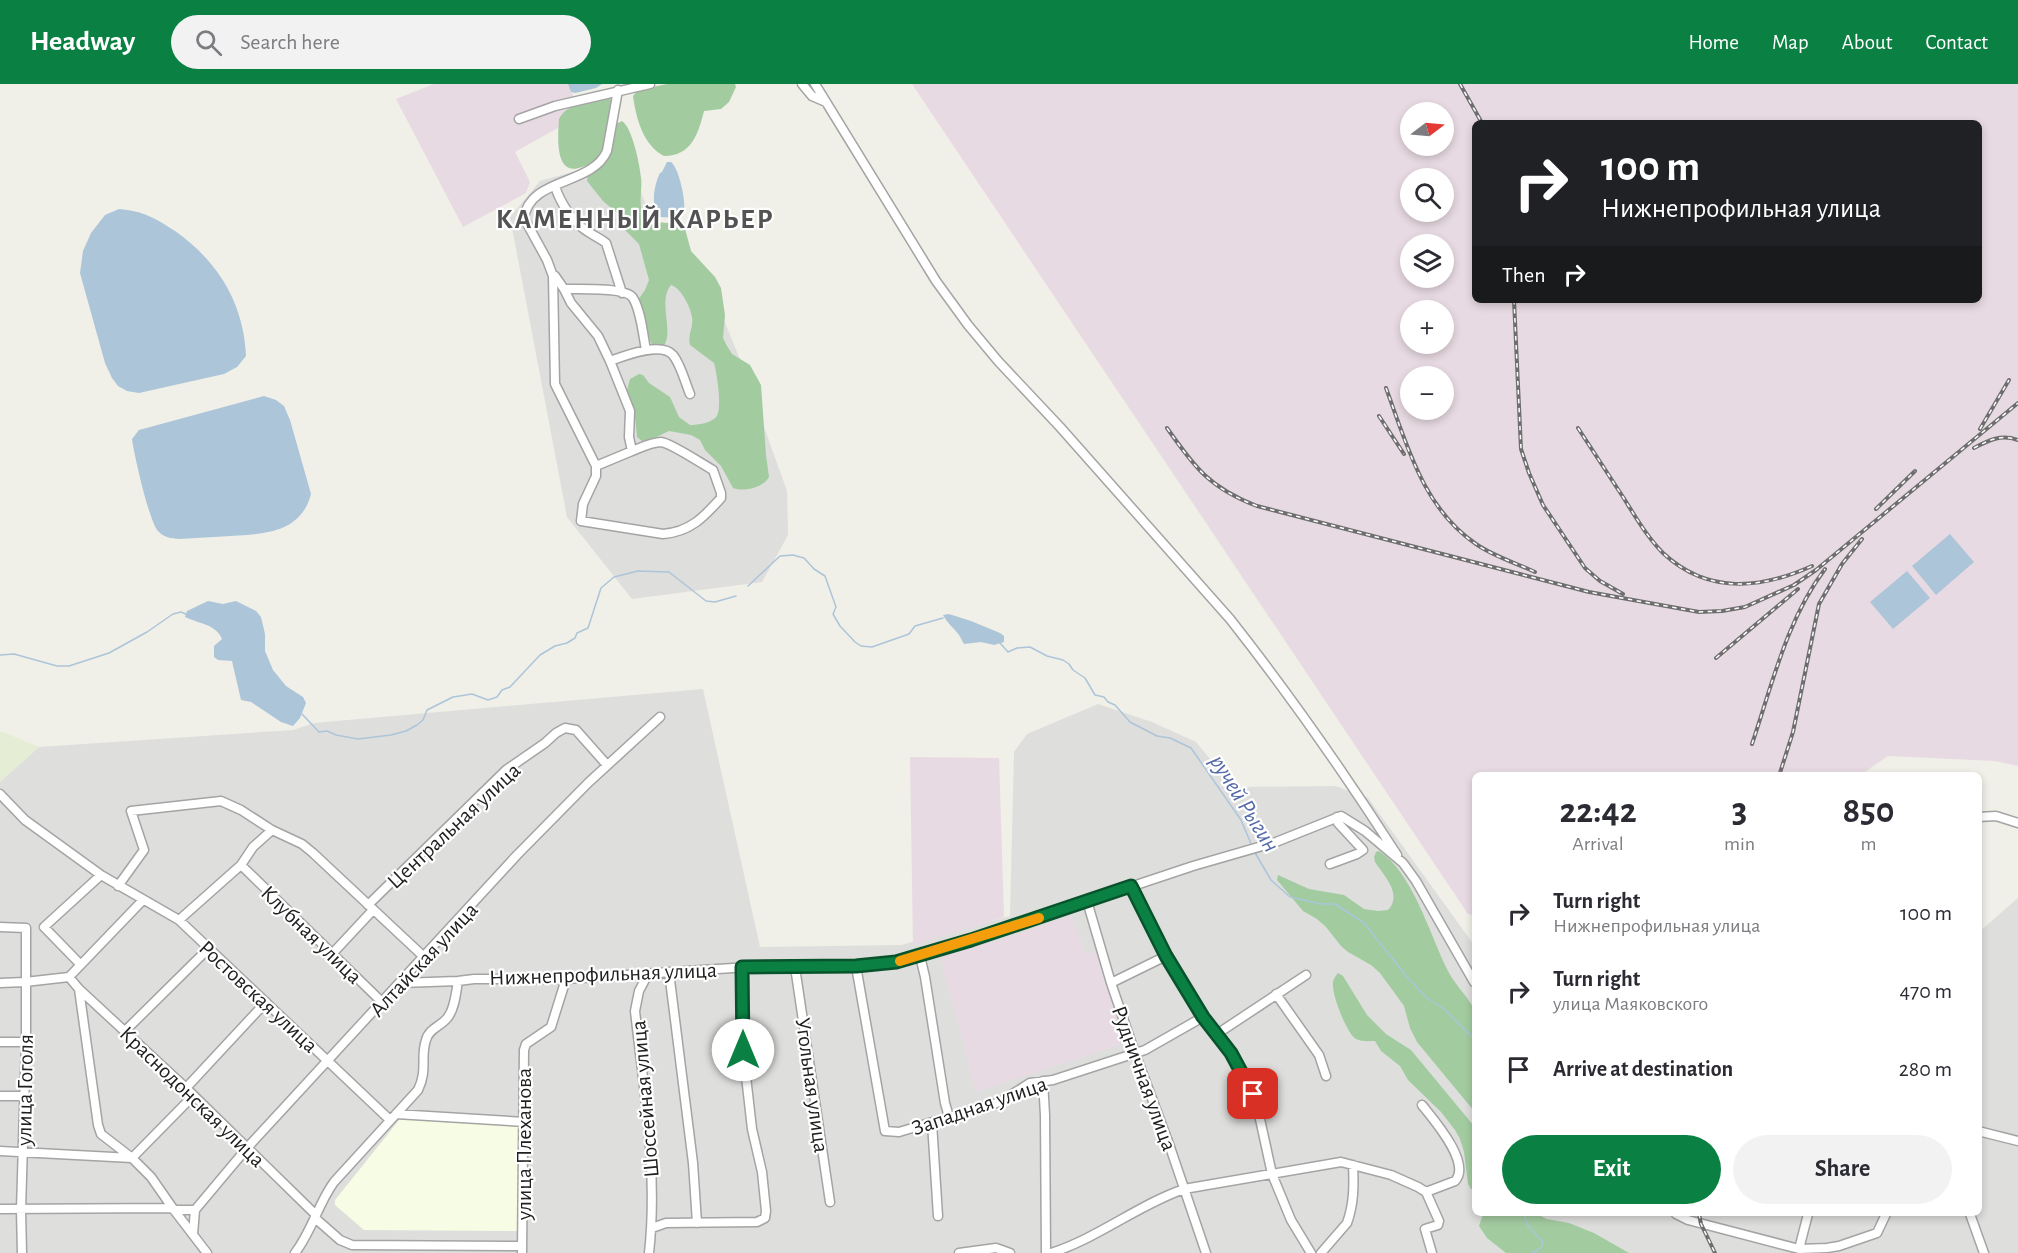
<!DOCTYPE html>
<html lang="en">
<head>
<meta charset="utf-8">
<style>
  body { margin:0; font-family:"Alegreya Sans",sans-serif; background:#f2f2f3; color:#2b2b33; height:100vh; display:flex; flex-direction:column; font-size:22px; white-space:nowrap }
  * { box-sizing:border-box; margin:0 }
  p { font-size:20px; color:#7c7c81 }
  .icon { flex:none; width:33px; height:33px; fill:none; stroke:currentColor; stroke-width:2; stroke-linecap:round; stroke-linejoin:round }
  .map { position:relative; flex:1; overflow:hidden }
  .panel { position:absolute; left:1472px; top:688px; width:510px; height:444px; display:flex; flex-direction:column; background:#fff; border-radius:9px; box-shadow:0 3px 9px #0003 }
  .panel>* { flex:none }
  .banner { position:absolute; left:1472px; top:36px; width:510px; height:183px; border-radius:9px; box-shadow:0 3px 9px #0003; background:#202124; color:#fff; overflow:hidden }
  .needle { width:39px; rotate:74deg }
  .buttons { position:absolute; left:1400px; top:18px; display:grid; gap:12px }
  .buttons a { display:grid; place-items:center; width:54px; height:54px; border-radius:50%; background:#fff; box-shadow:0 3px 9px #0003; font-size:30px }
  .pin { position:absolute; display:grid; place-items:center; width:51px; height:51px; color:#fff; margin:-26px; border-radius:12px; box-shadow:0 3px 9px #0006 }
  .me { position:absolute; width:66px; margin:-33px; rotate:0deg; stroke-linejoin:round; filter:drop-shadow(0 0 4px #0008) }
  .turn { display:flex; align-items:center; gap:21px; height:126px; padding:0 30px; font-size:27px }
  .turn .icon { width:78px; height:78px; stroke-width:2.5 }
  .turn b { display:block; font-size:42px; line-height:51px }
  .then { display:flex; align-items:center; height:57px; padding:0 30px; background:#0003; gap:12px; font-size:22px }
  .eta { display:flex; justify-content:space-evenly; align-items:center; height:102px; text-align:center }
  .eta b { font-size:36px; font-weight:700; line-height:42px }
  .button { display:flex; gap:12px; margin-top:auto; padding:12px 30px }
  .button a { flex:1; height:69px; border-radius:36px; background:#0b8043; color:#fff; font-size:24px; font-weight:700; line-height:69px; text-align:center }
  .button a+a { background:#f2f2f3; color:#2b2b33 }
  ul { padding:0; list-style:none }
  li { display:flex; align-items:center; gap:18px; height:78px; padding:0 30px }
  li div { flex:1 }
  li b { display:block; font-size:22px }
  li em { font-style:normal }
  header { display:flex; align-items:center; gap:36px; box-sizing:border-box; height:84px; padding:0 30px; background:#0b8043; color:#fff }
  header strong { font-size:28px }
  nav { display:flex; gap:33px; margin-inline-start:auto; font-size:21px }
  .search { width:420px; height:54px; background:#f2f2f3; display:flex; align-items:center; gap:15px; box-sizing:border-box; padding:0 21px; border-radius:33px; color:#7c7c81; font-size:22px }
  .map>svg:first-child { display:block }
</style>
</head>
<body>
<header>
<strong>Headway</strong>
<div class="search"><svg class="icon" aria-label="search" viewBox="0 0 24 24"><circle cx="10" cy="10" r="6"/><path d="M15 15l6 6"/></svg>Search here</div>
<nav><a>Home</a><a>Map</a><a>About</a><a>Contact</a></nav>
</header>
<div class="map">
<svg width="2018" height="1169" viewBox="0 0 2018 1169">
  <rect width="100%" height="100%" fill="#f0efe8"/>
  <path fill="#dededd" d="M627 73 653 139 705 189 739 273 787 407 788 451 762 498 632 515 567 433 510 133 540 97Z
    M703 605 760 863 901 861 1010 832 1014 668 1027 650 1098 620 1152 638 1196 658 1233 703 1336 702 1368 714 1474 861V1130H1978L1979 848 2018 814V1169H0V698L39 663 293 646 314 639Z"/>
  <path fill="#e8dae2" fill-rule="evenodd" d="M434 0H569L577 23 563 41 515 68 530 98 526 109 463 143 396 15Z
    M912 0H2018V682L1995 677 1888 672 1859 692H1474V831L1468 830ZM1410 28H1443V62H1410ZM1474 39H1978V216H1474ZM1410 94H1443V128H1410ZM1410 160H1443V194H1410ZM1410 226H1443V260H1410ZM1410 292H1443V326H1410Z
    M910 673 999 674 1004 833 913 861Z
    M1071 831 1086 871 1097 867 1126 959 976 1008 940 872 999 856Z"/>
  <path fill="#f7fde4" d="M400 1035 522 1039 518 1147 364 1146 335 1121V1116Z"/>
  <path fill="#e5edd5" d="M0 647 39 663 0 698Z"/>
  <path fill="#a3cba0" d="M667 0H735L736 3 729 18 721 25 704 27C698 51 691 72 664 72 643 61 636 34 633 12L638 6Z
    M609 12 612 19C608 34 607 62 598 74 594 79 588 81 582 83 554 94 558 52 559 35 567 19 592 16 609 12Z
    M622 37C632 43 640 81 641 94 643 104 636 127 647 135 653 140 675 138 684 141L691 167 715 193 721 204 725 231 723 254 727 262 732 270 750 281 761 301 766 371 769 393C763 404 744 408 733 404L721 382 705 366 700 356 691 351 669 347 646 358H643L637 353 635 333 627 306 630 295 639 290 643 291 649 299 670 313 679 333 690 341C698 341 712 339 717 332 722 322 717 290 714 279L690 261C687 251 694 243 692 233 690 222 681 204 671 201 657 218 675 248 663 263L654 262 651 259 638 216 645 206 649 196 639 160 624 145 617 129 603 117 587 97 588 91C616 74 608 67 616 40Z
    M1379 767C1412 788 1429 848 1446 883 1453 899 1466 910 1474 925V1027L1417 958 1410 944 1404 922 1380 889 1371 881 1348 868 1341 862 1326 843 1317 835 1303 827 1277 796 1278 791 1309 805 1344 811 1364 825 1378 827 1388 826C1403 810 1384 792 1375 778L1374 773 1376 768Z
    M1338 889 1343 892 1367 931 1386 950 1411 966 1474 1042V1106L1471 1105 1468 1100 1464 1068 1460 1055 1455 1046 1441 1028 1408 996 1400 982 1381 967 1375 957C1369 957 1362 958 1356 955 1347 950 1333 913 1333 902 1332 897 1335 893 1338 889Z
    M1483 1130H1537L1547 1135 1569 1139 1594 1149 1629 1169H1506L1487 1154 1479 1142Z"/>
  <path fill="#acc5d9" d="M568 0H602L596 4 575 9 571 8Z
    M667 78H671C679 84 686 117 684 128L679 134 660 133C650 123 654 101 660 89L662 88Z
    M119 125C143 127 155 134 175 147 218 177 244 220 246 272L237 283 224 290 139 309 127 307 118 302 112 294 105 279 80 189 83 167 91 149 105 131Z
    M264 312 276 316 284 322 290 336 311 410C301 449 264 450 231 452 214 453 196 454 179 455 171 454 164 454 158 447 149 437 134 370 132 355L139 346Z
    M1950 450 1974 478 1936 511 1912 482Z
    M1907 487 1930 514 1893 545 1870 518Z
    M208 517 223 520 236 517 256 527 261 533 265 550V567L273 586 286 602 303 613 306 619 300 634 293 642 281 638 251 618 241 616 232 577 218 576 214 573V562L222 555C216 540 199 540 185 533L187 527Z
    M949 530 971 537 1000 549 1004 552V558L994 561 981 558 964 560C962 557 961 554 959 551 954 544 947 539 943 531Z"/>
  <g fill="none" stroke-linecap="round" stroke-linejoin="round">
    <path stroke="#acc5d9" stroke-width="1.5" d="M748 502 780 472 793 471 804 474 814 485 825 492 836 523 833 530 840 542 855 558 861 562 872 563 909 550 915 542 943 534
      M1000 559 1008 568 1017 564 1030 563 1047 572 1063 576 1069 580 1073 586 1085 594 1095 611 1104 613 1108 618 1115 621 1130 638 1157 652 1170 654 1191 664 1241 736 1252 762
      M0 571 14 570 57 582H69L109 569 147 548 173 530 181 528 188 531
      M302 630 319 648 327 647 336 651 358 655 391 651 406 647 417 641 423 636 427 626 453 613 472 610 488 616 497 613 502 606 510 603 540 571 555 562 567 559 575 554 577 549 588 544 601 504 614 493 638 487 669 488 706 517 715 518 736 512
      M1254 767 1271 796 1290 813 1321 820H1335L1364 839 1407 893 1426 913 1444 925 1474 955
      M1524 1130 1528 1142 1543 1158 1541 1164 1532 1169"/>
    <g stroke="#a4a4a4" stroke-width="11">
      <path id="minor" d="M802 0 812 12 826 18
        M815 0 936 197 968 241 998 277 1060 343 1230 535C1290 611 1345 690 1397 771
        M618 6 607 67C592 102 530 93 524 134L547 176 553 192 555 300 596 382V392L583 420 581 437 663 450C690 448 704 433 721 414V409L713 386C702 380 671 359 661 358 652 358 640 364 632 367
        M519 35 555 22 650 0
        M555 102C560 119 574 140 590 149 596 153 601 155 606 159L622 209
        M555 192 564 205 571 219 598 252 610 277 630 327 629 353 632 367 596 382
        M564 205C578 205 627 203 633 214 641 227 643 251 646 266
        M610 277C624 272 661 257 673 271 681 281 685 298 690 310
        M0 710 25 736 101 791 179 836 390 1036
        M1978 733 1996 732 2018 739
        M1330 780 1357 770 1363 766 1338 739 1337 733
        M241 781 383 919
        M118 802 144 766 131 727 221 717 241 726 272 746 302 760 313 769 423 872
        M1132 803 1166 872 1203 933 1231 969 1243 989 1258 1026 1272 1090 1291 1136 1311 1169
        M1087 817 1111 899 1135 969 1170 1063 1206 1169
        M368 821 506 686 545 659 556 649 565 644 576 646 607 681
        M179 836 241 781 253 763 272 746
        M0 843 26 844V958L21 1126 22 1169
        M332 870 373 826
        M920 872 925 893 945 1019 949 1033
        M80 880 44 843 101 791
        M856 882 885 1047 899 1048 1000 1018 1030 999 1053 996 1145 966 1203 933
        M795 883 830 1118
        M669 888 693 1079 697 1139
        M648 890 639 907 635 927C644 1007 658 1088 649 1169
        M69 893 79 905 186 1004 316 1131
        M0 899 25 898 69 893 143 816
        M401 899 458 897 474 895H566L748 883 856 882 896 878 971 856 1193 782 1276 758 1341 732 1365 747 1403 779 1416 797 1474 898
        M1111 899 1166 872
        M79 905 98 1041 101 1050 132 1074 151 1093 174 1126 207 1169
        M1276 910 1319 971 1326 992
        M125 947 209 864
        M1217 950 1306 891
        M0 958H26
        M1043 997 1045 1031 1046 1169
        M186 1004 266 918
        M0 1012H24
        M1422 1021C1433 1035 1472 1079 1455 1097L1426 1108
        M396 1030 525 1038
        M932 1039 938 1132
        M1978 1047 2018 1057
        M0 1067 132 1074 193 1012
        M0 1125 172 1124
        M174 1126H195
        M195 1126 247 1064 517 771 588 699 660 633
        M1676 1130 1688 1136 1799 1165 1827 1164 1839 1162 1877 1149 1886 1130
        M1970 1130 1984 1169
        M315 1134 340 1156 352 1161 521 1162
        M652 1144 666 1139 757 1138 765 1134 766 1127 762 1088 752 1045 743 966V883
        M193 1150 195 1126
        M1799 1165 1808 1130
        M295 1169C312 1147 318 1120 334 1098L418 1006C428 986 420 973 426 956 429 944 442 942 448 933 455 924 456 908 458 897
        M522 1169 524 966 526 960 551 943 566 895
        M959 1169 996 1164 1010 1169
        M1051 1169C1098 1154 1138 1121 1184 1105L1341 1078 1391 1091 1418 1103 1426 1108 1439 1137 1438 1141 1425 1145 1432 1169
        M1321 1169 1347 1139C1354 1120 1354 1101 1353 1081"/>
    </g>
    <use href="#minor" stroke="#fff" stroke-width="8"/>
    <g stroke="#6e6e6e" stroke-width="4">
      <path id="rail" d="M1460 0 1482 39
        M1514 216 1521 365 1529 389 1543 421 1585 484 1600 497 1623 510
        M1386 304C1407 361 1423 424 1476 460 1493 472 1516 479 1535 488
        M1379 332 1404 370
        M1167 344C1195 384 1210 404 1257 422L1589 508 1699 528 1722 527 1745 523 1794 501 1816 486 2018 319
        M1578 344C1593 367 1608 390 1623 413 1635 432 1647 453 1663 469 1708 511 1761 505 1812 482
        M1980 345 2009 296
        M1974 364C1989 356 2001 350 2018 356
        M1876 425 1915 387
        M1716 574 1798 505
        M1752 660C1772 601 1787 535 1825 485
        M1779 692 1793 648 1819 520 1842 480 1862 455
        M1699 1130 1701 1140 1715 1169"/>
    </g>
    <use href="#rail" stroke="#fff" stroke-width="1.5" stroke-dasharray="4.5" stroke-linecap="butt"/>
  </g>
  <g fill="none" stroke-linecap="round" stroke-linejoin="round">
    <g stroke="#07532c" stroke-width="15">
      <path id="route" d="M743 966 742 883 856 882 896 878 971 856 1131 802 1166 872 1203 933 1231 969 1253 1010"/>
    </g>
    <use href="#route" stroke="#0b8043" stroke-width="10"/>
    <path stroke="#f59e0b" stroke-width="10" d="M900 877 1039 834"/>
  </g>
  <g text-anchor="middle" stroke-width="4.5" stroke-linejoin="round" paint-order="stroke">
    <g font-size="22" fill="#202020" stroke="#fff">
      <text transform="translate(453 741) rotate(-43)" y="8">Центральная улица</text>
      <text transform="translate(312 850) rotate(44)" y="8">Клубная улица</text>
      <text transform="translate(423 875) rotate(-47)" y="8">Алтайская улица</text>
      <text transform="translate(603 889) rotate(-2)" y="8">Нижнепрофильная улица</text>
      <text transform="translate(259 912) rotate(43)" y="8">Ростовская улица</text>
      <text transform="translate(1145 994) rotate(70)" y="8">Рудничная улица</text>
      <text transform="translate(813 1001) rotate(82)" y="8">Угольная улица</text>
      <text transform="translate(24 1006) rotate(-89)" y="8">улица Гоголя</text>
      <text transform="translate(193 1012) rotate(44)" y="8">Краснодонская улица</text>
      <text transform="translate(644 1015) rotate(-95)" y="8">Шоссейная улица</text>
      <text transform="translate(979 1021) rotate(-19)" y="8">Западная улица</text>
      <text transform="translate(523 1060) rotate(-90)" y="8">улица Плеханова</text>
    </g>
    <g font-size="24" font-style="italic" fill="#546ba8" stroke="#fff">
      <text transform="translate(1245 719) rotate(58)" y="8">ручей Рыгин</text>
    </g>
    <g font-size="28" font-weight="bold" letter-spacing="1.5" fill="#535353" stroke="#fff">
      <text x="635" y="144">КАМЕННЫЙ КАРЬЕР</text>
    </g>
  </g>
</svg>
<div class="buttons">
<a><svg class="needle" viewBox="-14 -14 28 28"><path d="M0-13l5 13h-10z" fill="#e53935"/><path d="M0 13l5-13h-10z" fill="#7c7c81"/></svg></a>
<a><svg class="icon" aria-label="search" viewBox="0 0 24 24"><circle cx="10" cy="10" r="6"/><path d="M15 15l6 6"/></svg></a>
<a><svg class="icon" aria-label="layers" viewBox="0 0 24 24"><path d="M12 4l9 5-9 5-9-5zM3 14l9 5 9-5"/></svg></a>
<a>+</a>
<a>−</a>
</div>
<div class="pin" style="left:1253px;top:1010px;background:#d93025"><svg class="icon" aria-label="arrive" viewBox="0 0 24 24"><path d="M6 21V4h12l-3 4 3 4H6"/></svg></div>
<svg class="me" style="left:743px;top:966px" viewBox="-20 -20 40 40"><circle r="19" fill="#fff"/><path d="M0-13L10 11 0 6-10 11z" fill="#0b8043"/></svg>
<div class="banner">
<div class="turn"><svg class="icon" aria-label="right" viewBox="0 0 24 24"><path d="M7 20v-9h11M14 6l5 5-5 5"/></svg><div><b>100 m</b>Нижнепрофильная улица</div></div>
<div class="then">Then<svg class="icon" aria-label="right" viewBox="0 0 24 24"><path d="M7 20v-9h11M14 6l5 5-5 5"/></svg></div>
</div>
<section class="panel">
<div class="eta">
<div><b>22:42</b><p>Arrival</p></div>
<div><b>3</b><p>min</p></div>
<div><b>850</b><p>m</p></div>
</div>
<ul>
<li><svg class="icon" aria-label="right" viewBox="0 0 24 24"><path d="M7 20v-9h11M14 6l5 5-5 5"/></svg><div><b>Turn right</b><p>Нижнепрофильная улица</p></div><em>100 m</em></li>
<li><svg class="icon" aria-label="right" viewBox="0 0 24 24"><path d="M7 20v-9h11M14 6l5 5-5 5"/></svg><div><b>Turn right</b><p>улица Маяковского</p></div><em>470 m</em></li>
<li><svg class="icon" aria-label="arrive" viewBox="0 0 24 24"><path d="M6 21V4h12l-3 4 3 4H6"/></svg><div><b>Arrive at destination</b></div><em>280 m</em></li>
</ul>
<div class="button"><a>Exit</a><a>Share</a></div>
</section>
</div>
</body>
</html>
